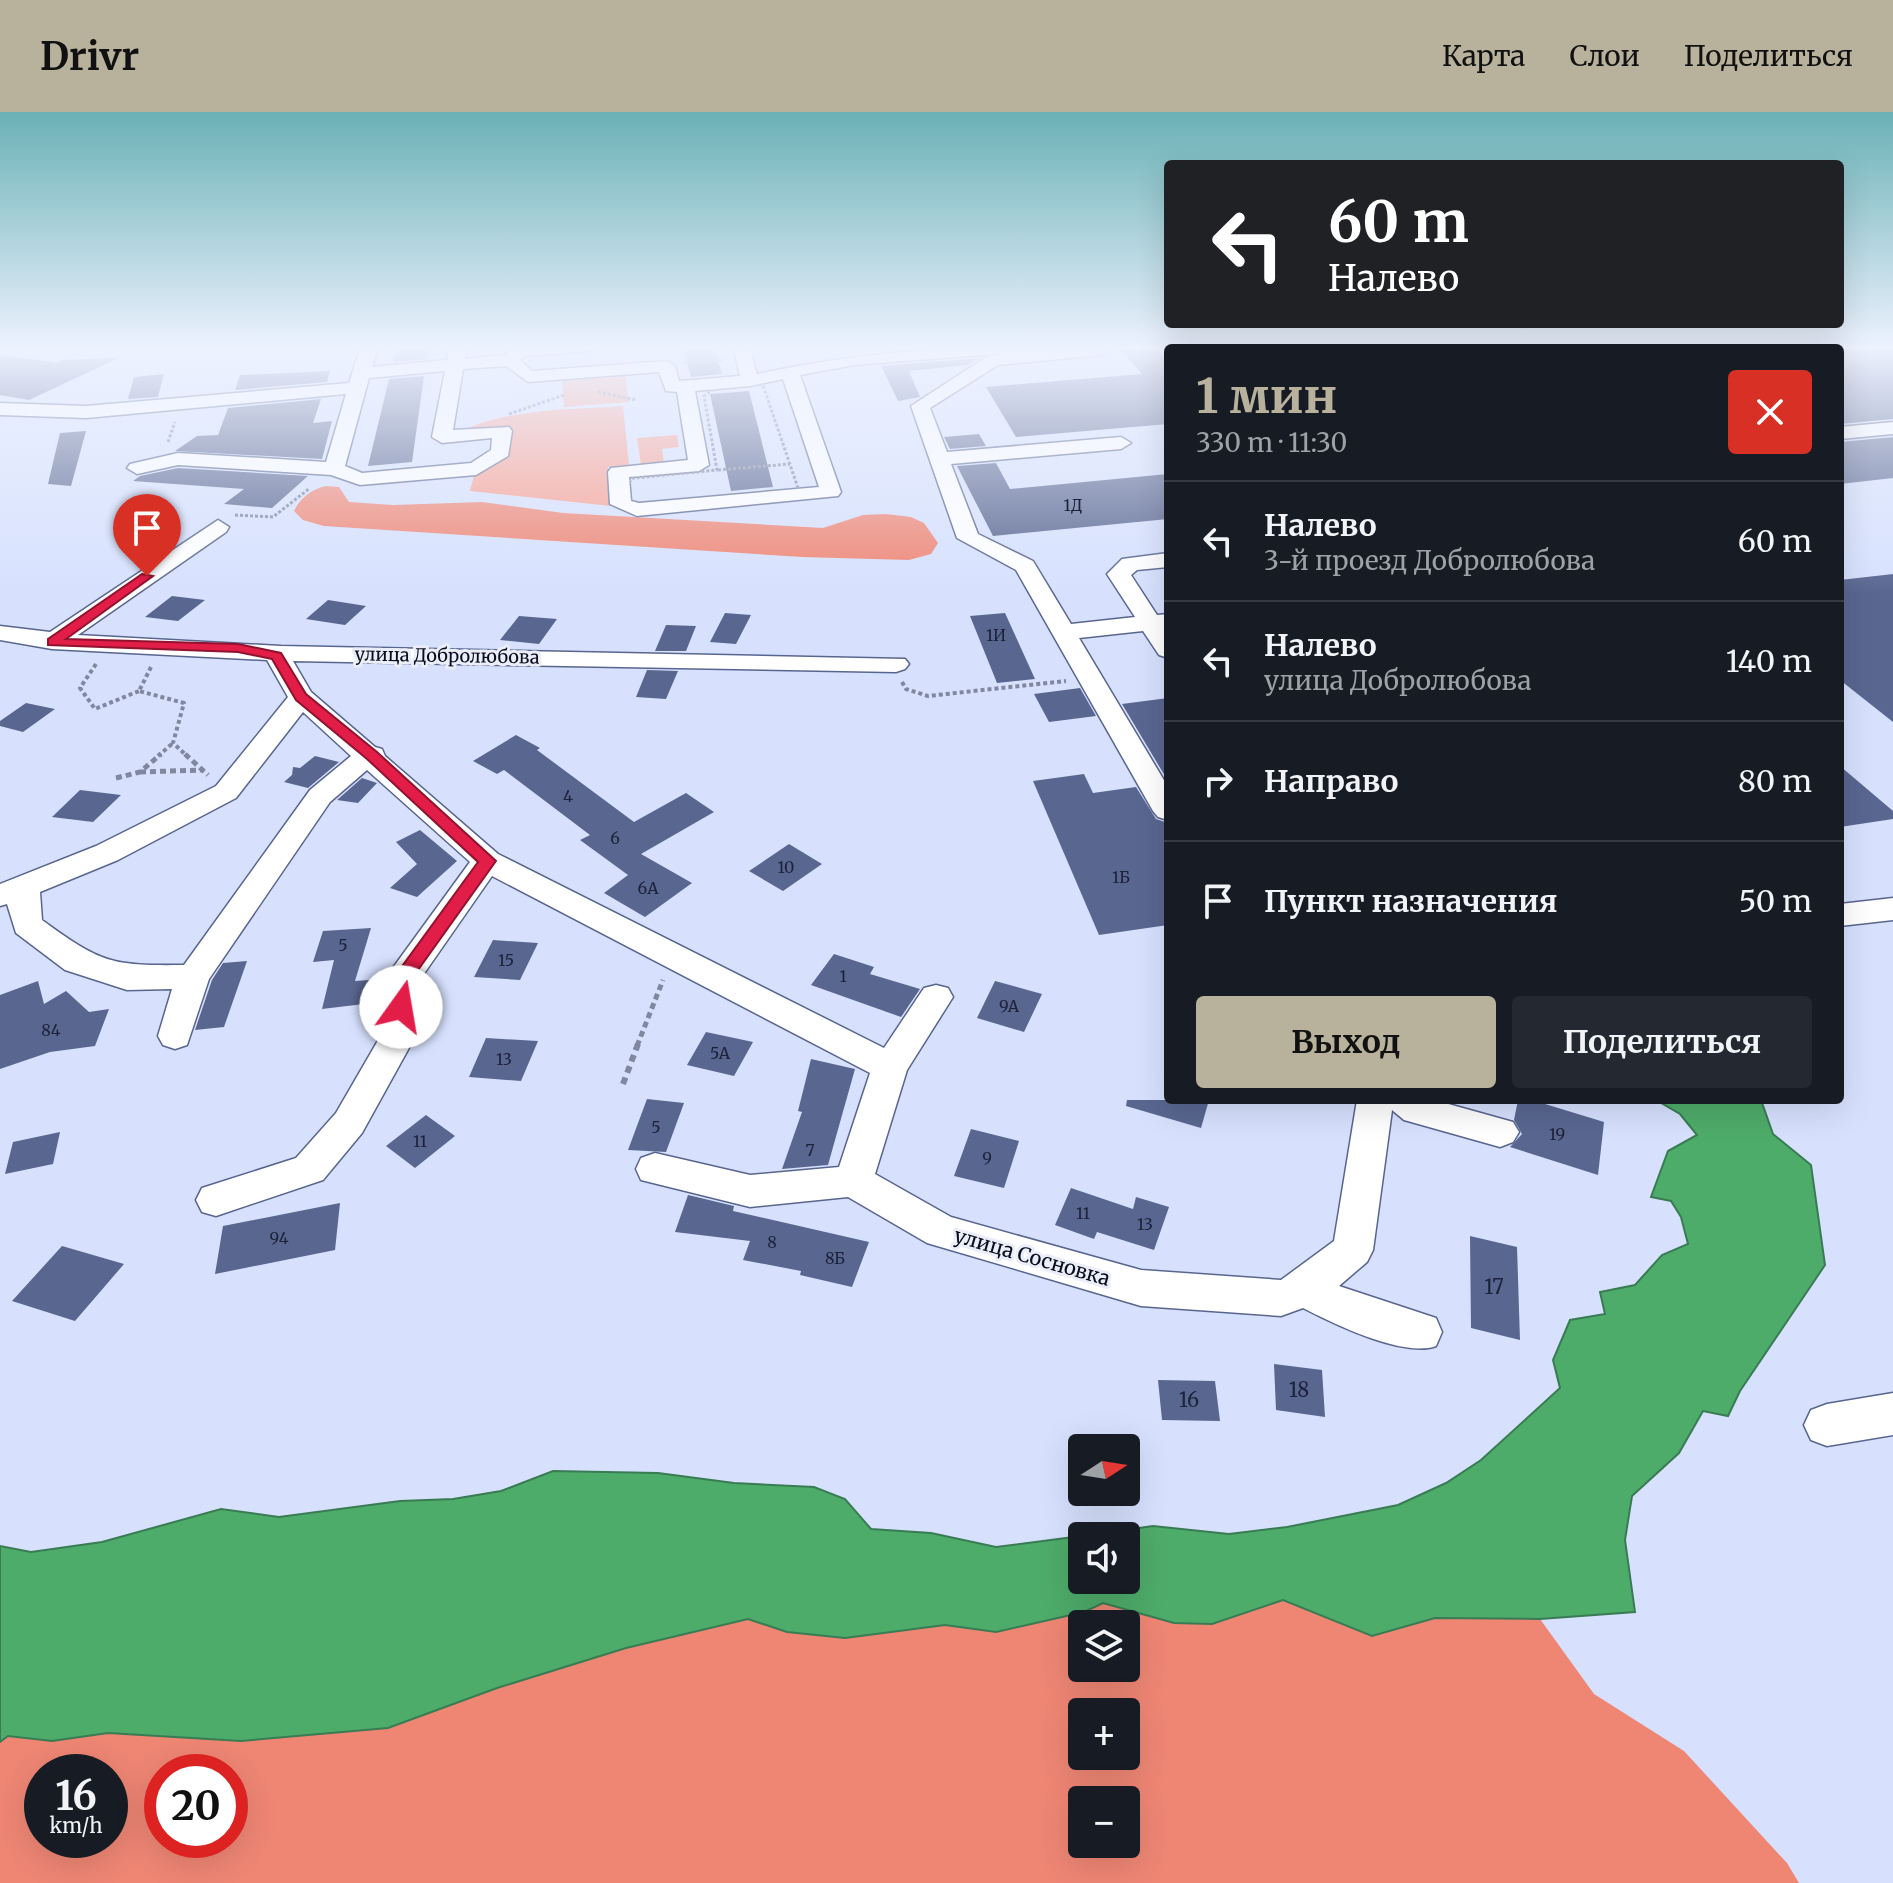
<!DOCTYPE html>
<html lang="ru">
<head>
<meta charset="utf-8">
<style>
  body { margin:0; font-family:Merriweather,serif; background:#242831; color:#f1f3f6; height:100vh; display:flex; flex-direction:column; font-size:30px; white-space:nowrap }
  * { box-sizing:border-box; margin:0 }
  p { font-size:26px; color:#9ea1a6 }
  .icon { flex:none; width:44px; height:44px; fill:none; stroke:currentColor; stroke-width:2; stroke-linecap:round; stroke-linejoin:round }
  .map { position:relative; flex:1; overflow:hidden }
  .details { position:absolute; left:1164px; top:232px; width:680px; height:760px; display:flex; flex-direction:column; background:#171b24; border-radius:8px; box-shadow:0 8px 32px #0002 }
  .details>* { flex:none }
  .top-card { position:absolute; left:1164px; top:48px; width:680px; height:168px; border-radius:8px; box-shadow:0 8px 32px #0002; background:#202124; color:#fff; overflow:hidden }
  .needle { width:52px; rotate:78deg }
  .tools { position:absolute; left:1068px; top:1322px; display:grid; gap:16px }
  .tools a { display:grid; place-items:center; width:72px; height:72px; border-radius:8px; background:#171b24; box-shadow:0 8px 32px #0002; font-size:40px }
  .speed { position:absolute; left:24px; top:1642px; display:flex; gap:16px; font-size:40px; font-weight:700; text-align:center }
  .speed>* { display:grid; place-content:center; width:104px; height:104px; border-radius:50%; background:#171b24; box-shadow:0 8px 32px #0002; line-height:1 }
  .speed small { font-size:20px; font-weight:400 }
  .speed .limit { border:12px solid #d22; background:#fff; color:#111 }
  .pin { position:absolute; display:grid; place-items:center; width:68px; height:68px; color:#fff; margin:-82px -34px; border-radius:50% 50% 50% 0; rotate:-45deg; box-shadow:0 0 8px #0007 }
  .pin .icon { rotate:45deg }
  .me { position:absolute; width:88px; margin:-44px; rotate:13deg; stroke-linejoin:round; filter:drop-shadow(0 0 6px #0008) }
  .turn { display:flex; align-items:center; gap:28px; height:168px; padding:0 32px; font-size:36px }
  .turn .icon { width:104px; height:104px; stroke-width:2.5 }
  .turn b { display:block; font-size:56px; line-height:68px }
  .round { display:grid; place-items:center; flex:none; width:84px; height:84px; border-radius:8px; background:#242831 }
  .headline { display:flex; align-items:center; justify-content:space-between; height:136px; padding:0 32px }
  h1 { font-size:48px; font-weight:700; line-height:60px; color:#b8b19c }
  .action { display:flex; gap:16px; margin-top:auto; padding:16px 32px }
  .action a { flex:1; height:92px; border-radius:8px; background:#b8b19c; color:#111; font-size:32px; font-weight:700; line-height:92px; text-align:center }
  .action a+a { background:#242831; color:#f1f3f6 }
  ul { padding:0; list-style:none }
  li { display:flex; align-items:center; gap:24px; height:120px; padding:0 32px; border-top:2px solid #363941 }
  li div { flex:1 }
  li b { display:block; font-size:30px }
  li em { font-style:normal }
  header { display:flex; align-items:center; gap:48px; box-sizing:border-box; height:112px; padding:0 40px; background:#b8b19c; color:#111 }
  header strong { font-size:38px }
  nav { display:flex; gap:44px; margin-inline-start:auto; font-size:28px }
  .map>svg:first-child { display:block }
</style>
</head>
<body>
<header>
<strong>Drivr</strong>
<nav><a>Карта</a><a>Слои</a><a>Поделиться</a></nav>
</header>
<div class="map">
<svg width="1893" height="1771" viewBox="0 0 1893 1771">
  <rect width="100%" height="100%" fill="#d7e1fe"/>
  <path fill="#f99e8e" d="M625 263 629 290 564 295 562 268Z
    M623 294 629 353 608 355 611 394 470 379 474 363 507 339 509 317 459 320C509 296 568 298 623 294Z
    M677 323 679 335 662 337 664 351 641 353 637 326Z"/>
  <path fill="#ef8674" fill-rule="evenodd" d="M326 374 339 375 349 390 393 393 482 390 563 401 823 416 863 403 886 402 911 405 924 411 938 431 931 442 909 448 802 445 324 414 303 408 294 399C300 386 312 377 326 374Z
    M1283 1488 1372 1524 1435 1506 1540 1507 1594 1582 1684 1639 1787 1751 1799 1771H0V1630L8 1624 52 1629 107 1621 241 1629 388 1616 497 1576 626 1536 748 1507 787 1520 845 1526 945 1513 996 1520 1084 1500 1103 1491 1174 1511 1212 1512ZM1082 1512H1126V1556H1082ZM1082 1600H1126V1644H1082ZM42 1660H110V1728H42ZM162 1660H230V1728H162ZM1082 1688H1126V1732H1082Z"/>
  <path fill="#4eac6a" stroke="#397c53" stroke-width="2" d="M1656 988H1761L1773 1022 1811 1053 1825 1153 1740 1279 1728 1304 1703 1299 1679 1341 1632 1384 1625 1428 1635 1500 1540 1507 1435 1506 1372 1524 1283 1488 1212 1512 1174 1511 1103 1491 1084 1500 996 1520 945 1513 845 1526 787 1520 748 1507 626 1536 497 1576 388 1616 241 1629 108 1621 52 1629 8 1624 0 1630V1434L31 1440 102 1430 221 1397 279 1405 400 1389 453 1387 501 1379 553 1359 658 1361 734 1371 814 1375 845 1387 871 1417 931 1421 996 1435 1082 1424V1468H1126V1424H1082L1153 1414 1229 1422 1287 1415 1398 1393 1446 1371 1481 1348 1560 1276 1553 1248 1570 1208 1605 1202 1600 1180 1635 1173 1662 1143 1688 1132 1681 1105 1671 1089 1651 1085 1668 1039 1697 1023 1680 1002Z"/>
  <path fill="#596690" d="M397 234H430L427 247 393 250Z
    M683 234H714L722 262 691 265Z
    M1117 234H1154L1168 249V312L1016 325 986 275 1142 262Z
    M1840 234H1893V307L1840 312Z
    M0 243 59 251 61 248 119 246 29 288 0 283Z
    M979 246 968 253 909 259 920 285 898 289 881 254Z
    M330 259 327 270 235 278 240 263Z
    M164 262 158 285 128 287 134 265Z
    M424 264 412 350 368 354 389 267Z
    M749 279 773 375 731 379 710 282Z
    M321 287 313 311 332 309 322 347 175 339 197 324 218 323 228 296Z
    M86 319 71 374 48 372 60 321Z
    M979 322 986 334 950 337 944 325Z
    M1893 325V366L1840 372V330Z
    M996 351 1010 377 1168 362V407L993 424 957 354Z
    M178 356 308 364 272 396 224 392 244 377 133 369 140 364Z
    M1893 462V610L1840 568V468Z
    M172 484 205 488 178 509 145 505Z
    M328 488 366 494 345 513 306 507Z
    M725 501 751 503 736 532 710 530Z
    M1005 501 1035 567 997 571 970 504Z
    M519 504 557 507 539 532 500 528Z
    M666 513 696 514 686 539H655Z
    M647 558 678 559 666 587 636 585Z
    M1080 576 1096 604 1049 610 1034 582Z
    M1168 586V669L1122 592Z
    M26 591 55 597 23 620 0 614V609Z
    M516 623 540 636 537 638 634 710 686 681 714 700 641 742 692 771 645 805 604 781 628 763 580 728 590 723 504 658 497 662 473 649Z
    M315 644 339 650 308 676 284 670 292 663 293 655 300 656Z
    M1840 654 1893 699V707L1840 715Z
    M1084 662 1093 681 1136 675 1156 707 1168 711V813L1099 823 1033 669Z
    M362 666 377 671 358 691 337 688Z
    M80 678 121 683 93 710 52 705Z
    M420 718 457 749 417 785 390 776 417 752 396 730Z
    M789 732 822 752 783 779 749 759Z
    M371 816 355 869 369 868 364 892 322 897 334 848 313 850 323 819Z
    M493 828 538 831 520 868 474 865Z
    M834 842 874 855 870 862 920 877 901 905 811 873Z
    M247 849 224 915 195 918 212 868 223 851Z
    M38 869 44 892 66 879 89 900 109 897 95 934 50 940 0 957V883Z
    M995 869 1042 882 1024 920 977 906Z
    M706 920 753 930 734 964 687 953Z
    M486 926 538 929 521 969 469 965Z
    M811 947 855 957 828 1053 782 1057 802 1000 798 999Z
    M647 987 684 991 666 1040 628 1038Z
    M1127 988H1209L1201 1016 1126 994Z
    M1518 988H1532L1604 1010 1598 1063 1510 1035 1522 1022 1514 1008Z
    M426 1003 455 1024 415 1056 386 1034Z
    M971 1017 1019 1029 1004 1076 954 1064Z
    M60 1020 53 1052 5 1062 13 1030Z
    M1071 1076 1133 1097 1136 1085 1169 1095 1154 1138 1097 1120 1094 1127 1055 1113Z
    M688 1083 734 1094 733 1099 869 1130 852 1175 800 1163 801 1159 743 1148 750 1129 675 1120Z
    M340 1091 335 1138 215 1162 223 1114Z
    M1470 1124 1517 1135 1520 1228 1471 1216Z
    M62 1134 124 1152 75 1209 12 1189Z
    M1274 1252 1322 1258 1325 1305 1276 1298Z
    M1158 1268 1215 1269 1220 1309 1162 1308Z"/>
  <g fill="none" stroke-linecap="round" stroke-linejoin="round">
    <g stroke="#58658f" stroke-width="3">
      <path id="minor" d="M361 234H378L372 255 447 248 450 234H466L465 247 505 243 521 234H597L589 239 526 244 520 248 532 259 666 249 675 254 679 269 740 264 733 234H749L757 262C853 241 948 234 1045 234L1040 238 1106 234 1109 238 1100 243 998 253 930 296 947 340 1121 325 1131 331 1121 337 951 352 978 422 1033 449 1071 512 1135 505 1107 462 1122 447 1168 441V455L1137 458 1131 463 1157 503 1168 502V546L1159 543 1143 519 1079 526 1168 675V708L1158 705 1153 699 1016 458 957 426 911 294 988 244 1009 241 854 253 800 263 841 380 838 384 637 404 610 392 608 360 611 356 688 348 677 280 666 279 659 260 528 270 506 254 463 257 453 318 509 315 512 319 508 344 476 363 360 373 331 363 178 353 137 362 127 356 130 352 178 341 326 350 346 282 86 306 0 303V291L86 294 349 271ZM445 259 432 325 442 331 492 326 491 338 471 351 362 361 345 354 369 266ZM783 267 819 375 639 391 631 389 629 365 699 359 709 353 695 279 750 274Z
        M1471 234H1490L1492 236H1473Z
        M1893 310V322L1840 327V315Z
        M218 408 229 415 226 420 78 523 281 534 905 547 909 552 905 557 896 560 293 549 311 580 375 635 382 637 385 644 498 742 884 936 924 876 936 873 948 876 953 885 907 958 875 1062 951 1105 1141 1158 1281 1168 1334 1129 1357 988H1434L1513 1010 1519 1020 1513 1030 1500 1035 1404 1008 1392 998 1373 1138 1367 1150 1339 1174 1436 1206 1442 1220 1436 1234C1404 1246 1334 1212 1303 1196L1281 1204 1141 1194 927 1131 848 1085 750 1095 641 1068 636 1057 641 1046 655 1041 750 1063 839 1055 870 961 492 764 421 866 415 925 362 1021 323 1068 216 1104 202 1100 196 1088 202 1076 296 1046 336 1001 380 925 387 864 470 750 367 658 330 690 209 867 187 933 175 937 163 933 158 924 172 877 127 878 65 858 16 821 7 792 0 794V772L96 734 216 674 288 585 267 548 52 537 0 528V514L50 520ZM303 600 351 644 310 678 184 853C111 854 101 851 42 808L40 780 118 748 236 686Z
        M1893 786V808L1840 814V792Z
        M1893 1281V1323L1827 1334 1811 1328 1804 1313 1811 1298 1827 1292Z"/>
    </g>
    <path stroke="#80879f" stroke-width="3" stroke-dasharray="3 2" stroke-linecap="butt" d="M684 251 722 248
      M754 273H763L799 379 638 393 631 389 627 373 633 366 717 358 704 284 716 276Z
      M598 280 636 288
      M509 302 564 283
      M168 330 175 310
      M718 358 790 352
      M235 403 273 405 310 376"/>
    <path stroke="#80879f" stroke-width="4" stroke-dasharray="4 3" stroke-linecap="butt" d="M96 552 80 576 95 597 139 579
      M151 555 139 579 184 591 173 631 187 644
      M902 570 906 577 928 584 1066 569
      M158 644 173 631"/>
    <path stroke="#80879f" stroke-width="5" stroke-dasharray="6 4" stroke-linecap="butt" d="M185 642 208 663
      M140 660 202 658
      M116 666 140 660 161 642
      M637 934 663 868"/>
    <path stroke="#80879f" stroke-width="6" stroke-dasharray="7 5" stroke-linecap="butt" d="M623 972 638 932"/>
    <use href="#minor" fill="#fff" fill-rule="evenodd"/>
  </g>
  <linearGradient id="sky" x2="0" y2="1"><stop stop-color="#6ab1b6"/><stop offset="0.49" stop-color="#edf2ff"/><stop offset="1" stop-color="#edf2ff" stop-opacity="0"/></linearGradient>
  <rect width="1893" height="482" fill="url(#sky)"/>
  <path fill="#e11d48" stroke="#92132f" stroke-width="2" d="M142 462 153 464 66 527 238 532 281 541 306 582 377 640 496 749 413 865 407 899H394L391 895 395 864 478 750 367 647 296 588 272 547 238 540 48 533V527Z"/>
  <g text-anchor="middle" stroke-width="6" stroke-linejoin="round" paint-order="stroke">
    <g font-size="16" fill="#1c2239">
      <text x="1073" y="399">1Д</text>
      <text x="996" y="529">1И</text>
      <text x="568" y="690">4</text>
      <text x="615" y="732">6</text>
      <text x="786" y="761">10</text>
      <text x="1121" y="771">1Б</text>
      <text x="648" y="782">6А</text>
      <text x="343" y="839">5</text>
      <text x="506" y="854">15</text>
      <text x="843" y="870">1</text>
      <text x="1009" y="900">9А</text>
      <text x="51" y="924">84</text>
      <text x="720" y="947">5А</text>
      <text x="504" y="953">13</text>
      <text x="656" y="1021">5</text>
      <text x="1557" y="1028">19</text>
      <text x="420" y="1035">11</text>
      <text x="810" y="1044">7</text>
      <text x="987" y="1052">9</text>
      <text x="1083" y="1107">11</text>
      <text x="1145" y="1118">13</text>
      <text x="279" y="1132">94</text>
      <text x="772" y="1136">8</text>
      <text x="835" y="1152">8Б</text>
    </g>
    <g font-size="18" fill="#080c1c" stroke="#ebeef8">
      <text transform="translate(447 544) rotate(1)" y="6">улица Добролюбова</text>
    </g>
    <g font-size="20" fill="#080c1c" stroke="#ebeef8">
      <text transform="translate(1032 1145) rotate(16)" y="7">улица Сосновка</text>
    </g>
    <g font-size="20" fill="#1c2239">
      <text x="1494" y="1182">17</text>
      <text x="1299" y="1285">18</text>
      <text x="1189" y="1295">16</text>
    </g>
  </g>
</svg>
<div class="tools">
<a><svg class="needle" viewBox="-14 -14 28 28"><path d="M0-13l5 13h-10z" fill="#e53935"/><path d="M0 13l5-13h-10z" fill="#9ea1a6"/></svg></a>
<a><svg class="icon" aria-label="sound" viewBox="0 0 24 24"><path d="M4 9h4l5-4v14l-5-4H4zM17 9q2 3 0 6"/></svg></a>
<a><svg class="icon" aria-label="layers" viewBox="0 0 24 24"><path d="M12 4l9 5-9 5-9-5zM3 14l9 5 9-5"/></svg></a>
<a>+</a>
<a>−</a>
</div>
<div class="speed"><div>16<small>km/h</small></div><div class="limit">20</div></div>
<div class="pin" style="left:147px;top:464px;background:#d93025"><svg class="icon" aria-label="arrive" viewBox="0 0 24 24"><path d="M6 21V4h12l-3 4 3 4H6"/></svg></div>
<svg class="me" style="left:401px;top:895px" viewBox="-20 -20 40 40"><circle r="19" fill="#fff"/><path d="M0-13L10 11 0 6-10 11z" fill="#e11d48"/></svg>
<div class="top-card">
<div class="turn"><svg class="icon" aria-label="left" viewBox="0 0 24 24"><path d="M17 20v-9H6M10 6l-5 5 5 5"/></svg><div><b>60 m</b>Налево</div></div>
</div>
<section class="details">
<div class="headline"><div><h1>1 мин</h1><p>330 m · 11:30</p></div><a class="round" style="background:#d93025;color:#fff"><svg class="icon" aria-label="close" viewBox="0 0 24 24"><path d="M6 6l12 12M18 6L6 18"/></svg></a></div>
<ul>
<li><svg class="icon" aria-label="left" viewBox="0 0 24 24"><path d="M17 20v-9H6M10 6l-5 5 5 5"/></svg><div><b>Налево</b><p>3-й проезд Добролюбова</p></div><em>60 m</em></li>
<li><svg class="icon" aria-label="left" viewBox="0 0 24 24"><path d="M17 20v-9H6M10 6l-5 5 5 5"/></svg><div><b>Налево</b><p>улица Добролюбова</p></div><em>140 m</em></li>
<li><svg class="icon" aria-label="right" viewBox="0 0 24 24"><path d="M7 20v-9h11M14 6l5 5-5 5"/></svg><div><b>Направо</b></div><em>80 m</em></li>
<li><svg class="icon" aria-label="arrive" viewBox="0 0 24 24"><path d="M6 21V4h12l-3 4 3 4H6"/></svg><div><b>Пункт назначения</b></div><em>50 m</em></li>
</ul>
<div class="action"><a>Выход</a><a>Поделиться</a></div>
</section>
</div>
</body>
</html>
